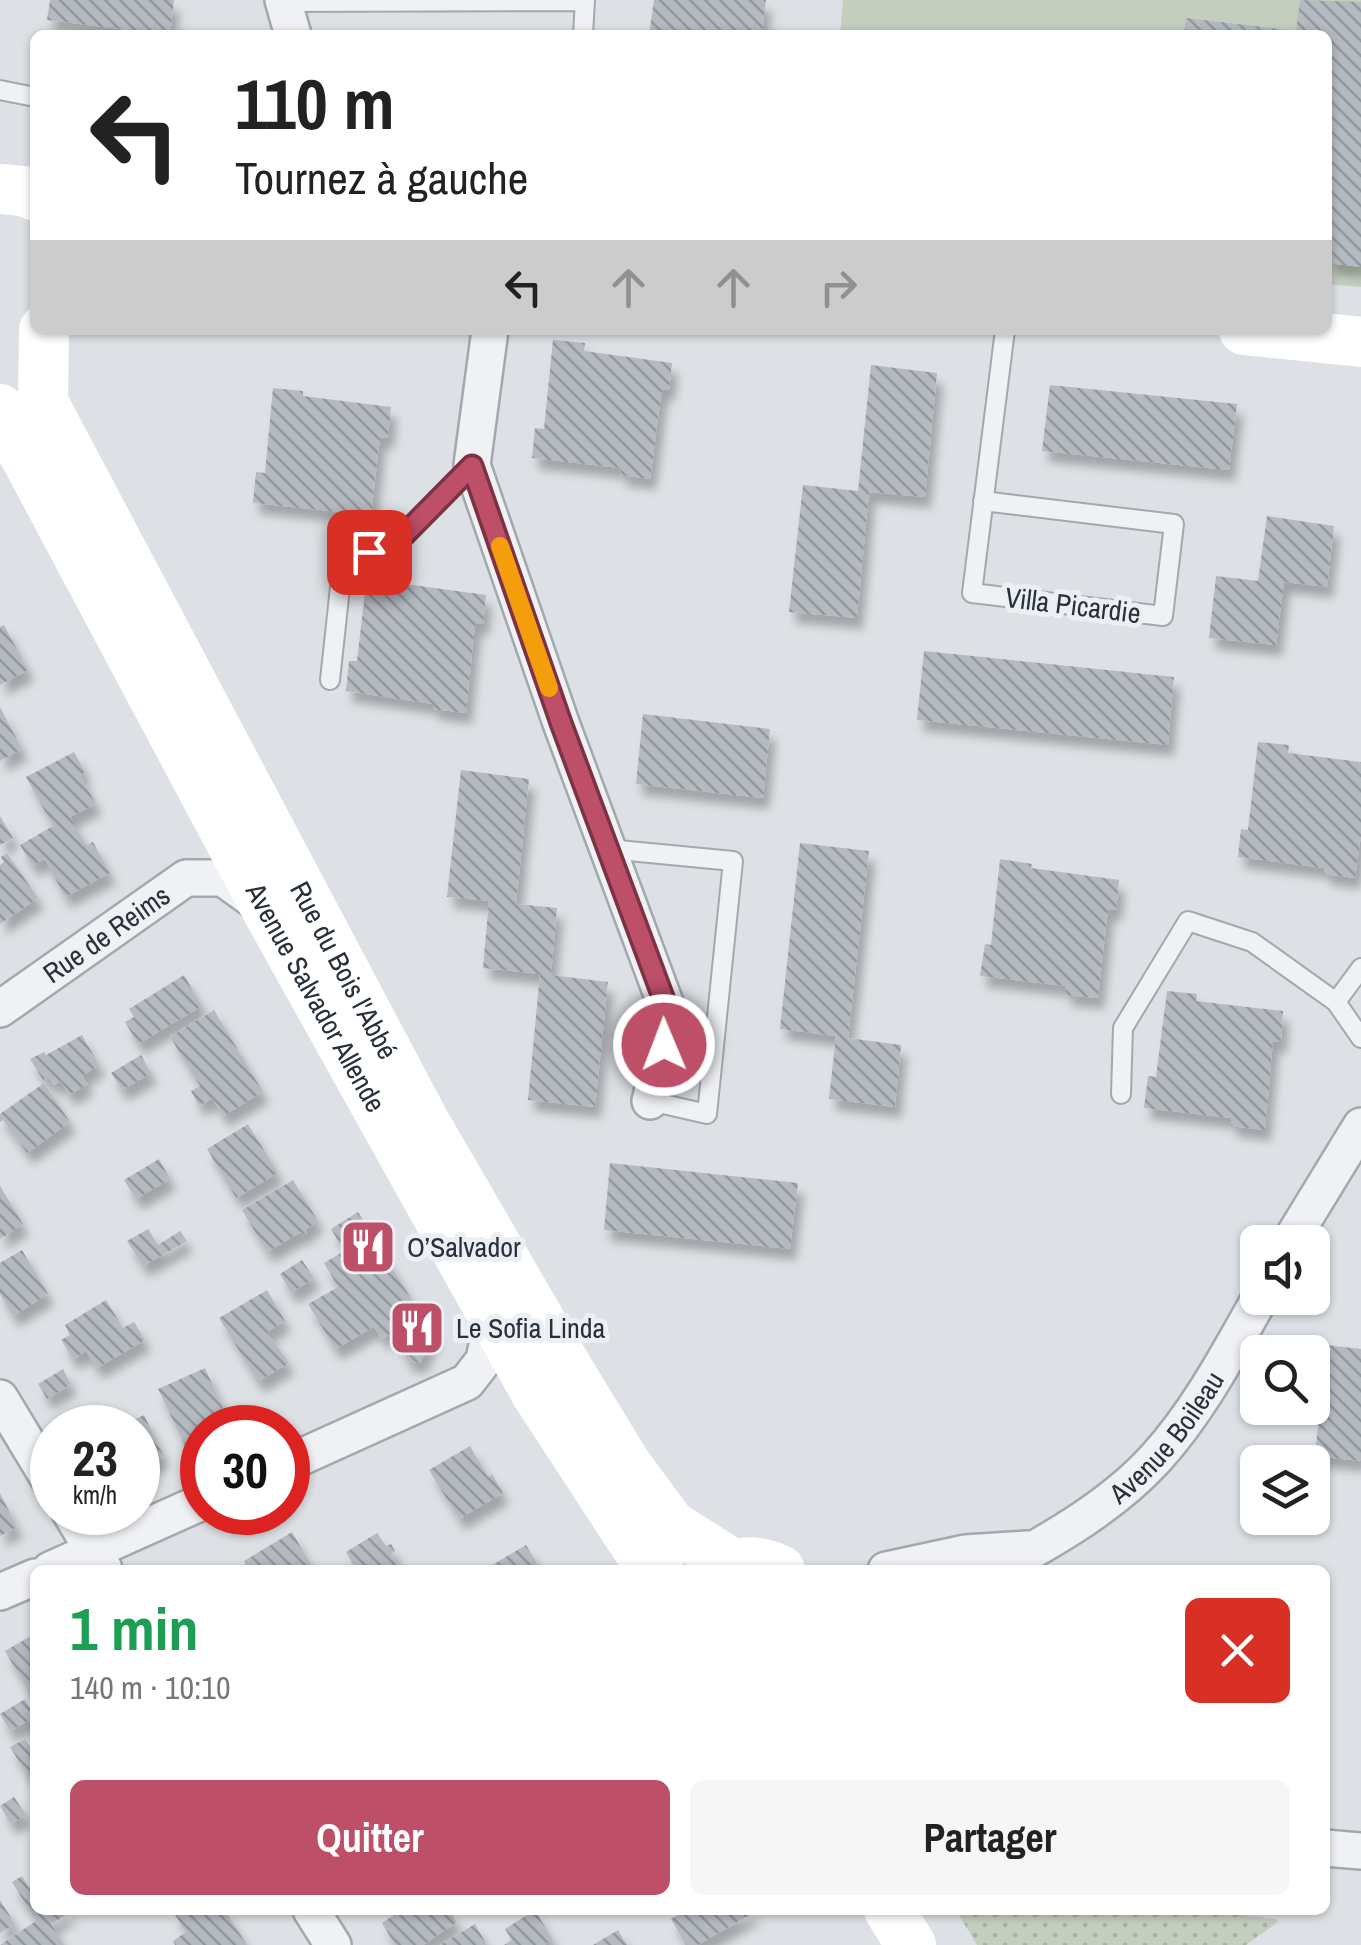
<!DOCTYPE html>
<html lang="fr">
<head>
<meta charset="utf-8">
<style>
  body { margin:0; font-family:"Archivo Narrow",sans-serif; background:#f6f6f6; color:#222; height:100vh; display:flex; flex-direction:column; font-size:38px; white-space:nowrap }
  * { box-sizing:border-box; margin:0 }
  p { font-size:32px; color:#767676 }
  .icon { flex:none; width:55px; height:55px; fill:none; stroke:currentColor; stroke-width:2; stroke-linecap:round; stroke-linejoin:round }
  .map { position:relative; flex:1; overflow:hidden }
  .drawer { position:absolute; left:30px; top:1565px; width:1300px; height:350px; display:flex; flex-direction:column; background:#fff; border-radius:15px; box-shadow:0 2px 8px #0004 }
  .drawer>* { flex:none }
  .banner { position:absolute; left:30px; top:30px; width:1302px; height:305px; border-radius:15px; box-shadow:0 2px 8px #0004; background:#fff; color:#222; overflow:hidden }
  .controls { position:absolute; left:1240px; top:1225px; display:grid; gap:20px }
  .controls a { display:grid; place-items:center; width:90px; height:90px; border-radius:15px; background:#fff; box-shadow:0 2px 8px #0004; font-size:50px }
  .speed { position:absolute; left:30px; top:1405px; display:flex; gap:20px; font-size:50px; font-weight:700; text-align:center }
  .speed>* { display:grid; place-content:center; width:130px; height:130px; border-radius:50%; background:#fff; box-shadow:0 2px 8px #0004; line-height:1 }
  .speed small { font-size:25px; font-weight:400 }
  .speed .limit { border:15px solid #d22; background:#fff; color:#111 }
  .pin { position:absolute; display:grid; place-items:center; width:85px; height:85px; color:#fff; margin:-42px; border-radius:20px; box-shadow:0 5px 15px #0006 }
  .me { position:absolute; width:110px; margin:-55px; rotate:359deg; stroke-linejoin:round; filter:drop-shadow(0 0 8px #0008) }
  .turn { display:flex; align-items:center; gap:35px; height:210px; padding:0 40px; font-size:45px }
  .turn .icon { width:130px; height:130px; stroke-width:2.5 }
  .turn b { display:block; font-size:70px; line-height:85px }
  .lanes { display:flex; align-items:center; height:95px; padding:0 40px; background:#0003; justify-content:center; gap:50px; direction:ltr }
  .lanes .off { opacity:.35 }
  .round { display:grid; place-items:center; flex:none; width:105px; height:105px; border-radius:15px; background:#f6f6f6 }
  .head { display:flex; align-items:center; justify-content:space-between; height:170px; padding:0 40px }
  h1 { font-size:60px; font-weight:700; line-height:75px; color:#1e9e55 }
  .button { display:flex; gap:20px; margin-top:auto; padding:20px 40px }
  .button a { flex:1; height:115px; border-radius:15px; background:#bd4f69; color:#fff; font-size:40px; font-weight:700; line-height:115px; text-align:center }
  .button a+a { background:#f6f6f6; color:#222 }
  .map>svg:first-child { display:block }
</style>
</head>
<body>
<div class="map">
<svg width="1361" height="1945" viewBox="0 0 1361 1945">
  <defs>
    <pattern id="green-dots" width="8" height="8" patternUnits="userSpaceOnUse" patternTransform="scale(2.5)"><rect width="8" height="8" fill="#c4cebf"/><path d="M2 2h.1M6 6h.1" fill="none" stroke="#a8b1a5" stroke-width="1.8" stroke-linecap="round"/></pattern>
    <pattern id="building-back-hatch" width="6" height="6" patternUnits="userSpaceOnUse" patternTransform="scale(2.5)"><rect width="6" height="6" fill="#b5bac1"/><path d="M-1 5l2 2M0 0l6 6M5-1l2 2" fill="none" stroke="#93989e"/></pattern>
    <filter id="shadow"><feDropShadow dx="6" dy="11" stdDeviation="5" flood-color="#0004"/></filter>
  </defs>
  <rect width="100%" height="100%" fill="#dde1e5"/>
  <path fill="url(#green-dots)" d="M956 1910H1195L1277 1919 1278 1922 1246 1945H977Z"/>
  <path fill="#c4cebf" d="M843 0H1361V287L1328 284V35H840Z"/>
  <path fill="url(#building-back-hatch)" filter="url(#shadow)" d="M50 0H174L170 35H137L138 31 47 20Z
    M654 0H766L762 35H649Z
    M1300 0 1361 2V267L1328 263V35H1184L1186 18 1296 31Z
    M553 340 585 343 584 351 672 363 669 390 662 389 650 479 620 475 621 468 532 458 535 428 544 429Z
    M871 365 937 373 925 497 869 492 857 618 789 612 803 485 858 491Z
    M1050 385 1237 404 1229 470 1042 451Z
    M273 388 303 391V396L391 407 388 438 380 437 370 524 340 520 341 512 253 503 256 472 265 473Z
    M1267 516 1334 526 1327 587 1284 582 1276 645 1209 638 1216 576 1258 581Z
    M367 576 399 579 398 583 486 595 483 624H475L466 713 433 709V704L346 691 349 661H357Z
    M4 625 28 670 0 685V627Z
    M924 651 1174 677 1168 745 917 720Z
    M0 707 22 749 0 761Z
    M643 714 770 729 763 798 636 784Z
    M1258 742 1289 745 1288 753 1361 762V835L1355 878 1324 874 1325 868 1238 857 1241 829 1248 830Z
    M74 752 85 772 80 775 96 804 70 817 86 845 93 842 110 873 65 897 45 859 32 866 20 845 53 826 26 777Z
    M461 770 529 779 516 904 557 908 551 975 608 982 595 1107 528 1100 540 974 483 968 489 901 447 897Z
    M0 816 13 838 0 845Z
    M800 843 869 851 848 1038 901 1045 895 1107 829 1099 836 1036 780 1029Z
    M7 853 38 898 0 924V865L4 862 1 857Z
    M1000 859 1032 864 1031 868 1119 880 1116 910 1108 909 1098 998 1065 995 1066 986 980 976 985 944 991 945Z
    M184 975 202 1006 138 1044 125 1022 134 1017 129 1009Z
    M1167 991 1197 994 1196 1001 1283 1011 1281 1042 1273 1041 1265 1130 1231 1126V1118L1144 1108 1148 1076 1156 1077Z
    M214 1010 263 1092 223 1116 212 1098 199 1106 191 1091 200 1086 170 1037Z
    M82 1035 99 1065 82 1076 88 1084 69 1095 61 1081 54 1085 48 1077 43 1080 30 1059 44 1052 46 1055Z
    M141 1055 151 1073 122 1090 111 1073Z
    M44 1083 70 1122 27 1153 3 1120 0 1122V1114Z
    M248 1124 278 1173 236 1198 207 1149Z
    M159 1159 170 1179 136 1199 124 1180Z
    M610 1163 798 1183 790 1249 604 1230Z
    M293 1180 318 1221 305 1230 307 1233 303 1235 301 1232 267 1252 242 1210Z
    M0 1186 23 1224 0 1239Z
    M358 1212 434 1336 420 1363 408 1361 392 1334 382 1339 374 1327 335 1349 308 1304 338 1287 324 1263 344 1251 331 1229Z
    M148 1229 158 1245 180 1231 187 1241 143 1266 127 1241Z
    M22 1250 48 1294 13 1316 0 1294V1263Z
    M302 1260 314 1278 291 1293 280 1274Z
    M267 1290 285 1321 267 1332 289 1363 258 1382 219 1318Z
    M106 1300 123 1328 134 1322 145 1340 97 1368 86 1351 73 1359 61 1340 70 1335 65 1325Z
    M1326 1345 1361 1349V1461L1315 1456Z
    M205 1368 231 1426 202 1428V1440L186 1448 158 1389Z
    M63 1369 71 1384 47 1399 38 1384Z
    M144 1415 164 1457 138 1469V1428H116Z
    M470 1446 488 1477 492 1474 503 1493 459 1519 429 1470Z
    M0 1493 17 1527 0 1536Z
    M292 1532 314 1570H249L244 1561Z
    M377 1533 386 1546 391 1544 395 1551 391 1554 399 1568 356 1570 346 1552Z
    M526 1545 541 1570H484Z
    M34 1634 35 1691 30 1694 5 1651Z
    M25 1699 35 1717 10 1731 0 1714Z
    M25 1739 35 1755V1787L10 1747Z
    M14 1797 26 1815 11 1824 0 1806Z
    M22 1876 35 1898V1910H42L46 1916 55 1910H74L51 1924 64 1945H0L36 1921 12 1882Z
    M0 1900 15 1924 0 1933Z
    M172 1910H225L247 1945H175L173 1941 186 1932Z
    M401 1910H449L457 1922 423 1945H395L382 1923Z
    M535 1910 553 1940 544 1945H504L512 1940 505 1929Z
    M687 1910H758L698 1945H686L671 1919Z
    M475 1924 487 1945H440Z
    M618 1930 627 1945H593Z"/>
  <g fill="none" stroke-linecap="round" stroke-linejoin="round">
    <g stroke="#a3a8ae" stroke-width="22">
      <path id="service" d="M284 2 585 1
        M583 35 585 0
        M0 90 35 97
        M983 501 1174 524 1163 616 972 593 1005 330
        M330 680 343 560 395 543 472 465
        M608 849 733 861 707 1114 650 1101
        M1336 1002 1361 968
        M1121 1094 1123 1028 1188 921 1252 942 1336 1002 1361 1038"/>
    </g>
    <g stroke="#a3a8ae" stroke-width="40">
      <g id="minor">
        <path d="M283 0 293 35"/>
        <path d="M490 330 472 465 561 723 670 1016 650 1101"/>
        <path id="s1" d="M0 1009 186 878H223L259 904"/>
        <path d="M1290 1242 1361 1126"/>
        <path d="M0 1398 52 1484"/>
        <path d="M288 1463 467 1382 484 1360 490 1330 496 1321"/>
        <path d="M70 1512 104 1569"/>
        <path d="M50 1570 202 1502"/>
        <path d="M886 1570 965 1553 1027 1549"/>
        <path id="s2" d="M997 1570C1052 1540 1112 1506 1155 1459 1198 1412 1229 1353 1260 1298"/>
        <path d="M0 1592 35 1577"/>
        <path d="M1325 1848 1361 1851"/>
        <path d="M311 1910 333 1945"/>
      </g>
    </g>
    <use href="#service" stroke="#eff1f4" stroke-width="18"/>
    <use href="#minor" stroke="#eff1f4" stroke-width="35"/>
    <g stroke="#fff" stroke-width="50">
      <path d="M0 189 23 191 35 196"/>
      <path id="s3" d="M44 330 43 402 424 1121 571 1374 626 1464 671 1525 731 1563"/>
      <path d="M1244 330 1361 342"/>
      <path id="s4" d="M0 409 268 912 536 1393 641 1554 659 1570"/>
      <path d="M715 1570C737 1560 758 1559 780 1570"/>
      <path d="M889 1910 911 1945"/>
    </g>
  </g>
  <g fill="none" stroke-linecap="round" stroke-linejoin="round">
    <g stroke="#7b3344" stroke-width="25">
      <path id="route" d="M369 552 395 544 472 466 561 723 670 1016 664 1045"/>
    </g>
    <use href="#route" stroke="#bd4f69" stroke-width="18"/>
    <path stroke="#f59e0b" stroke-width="18" d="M500 546 549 688"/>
  </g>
  <defs>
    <g id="restaurant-square" transform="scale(2.875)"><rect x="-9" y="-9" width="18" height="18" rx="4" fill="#bd4f69" stroke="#eceff3"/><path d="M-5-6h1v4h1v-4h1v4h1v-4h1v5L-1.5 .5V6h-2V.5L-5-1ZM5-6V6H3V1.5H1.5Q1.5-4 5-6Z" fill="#fff"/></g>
  </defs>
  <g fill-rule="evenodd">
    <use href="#restaurant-square" x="368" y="1247"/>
    <use href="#restaurant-square" x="417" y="1328"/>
  </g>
  <g text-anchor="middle" stroke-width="10" stroke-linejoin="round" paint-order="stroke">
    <g font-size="28" fill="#283039" stroke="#eceff3">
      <text transform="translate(1073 605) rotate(7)" y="10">Villa Picardie</text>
      <text dy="10" stroke="none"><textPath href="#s1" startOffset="130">Rue de Reims</textPath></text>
      <text dy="10" stroke="none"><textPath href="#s3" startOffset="715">Rue du Bois l'Abbé</textPath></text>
      <text dy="10" stroke="none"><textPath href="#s4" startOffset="668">Avenue Salvador Allende</textPath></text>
      <text dy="10" stroke="none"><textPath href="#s2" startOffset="218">Avenue Boileau</textPath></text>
    </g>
    <g font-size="28" fill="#283039" stroke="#eceff3" text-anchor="start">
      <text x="407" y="1257">O’Salvador</text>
      <text x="456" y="1338">Le Sofia Linda</text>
    </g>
  </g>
</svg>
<div class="controls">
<a><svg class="icon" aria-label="sound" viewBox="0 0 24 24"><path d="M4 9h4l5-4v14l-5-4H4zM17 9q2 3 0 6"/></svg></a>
<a><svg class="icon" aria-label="search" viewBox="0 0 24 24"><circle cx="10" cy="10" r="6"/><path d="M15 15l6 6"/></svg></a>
<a><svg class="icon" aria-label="layers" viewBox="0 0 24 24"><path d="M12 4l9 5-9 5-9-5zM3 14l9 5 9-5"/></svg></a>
</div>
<div class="speed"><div>23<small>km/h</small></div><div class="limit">30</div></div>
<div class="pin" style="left:369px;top:552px;background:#d93025"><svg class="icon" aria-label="arrive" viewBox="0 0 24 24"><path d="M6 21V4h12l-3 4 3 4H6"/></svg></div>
<svg class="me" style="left:664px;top:1045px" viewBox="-20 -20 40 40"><circle r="17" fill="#bd4f69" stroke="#fff" stroke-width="3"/><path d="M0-11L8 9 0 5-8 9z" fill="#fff"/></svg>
<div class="banner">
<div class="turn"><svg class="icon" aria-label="left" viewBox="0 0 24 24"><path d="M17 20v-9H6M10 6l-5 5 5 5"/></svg><div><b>110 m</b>Tournez à gauche</div></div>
<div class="lanes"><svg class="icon" aria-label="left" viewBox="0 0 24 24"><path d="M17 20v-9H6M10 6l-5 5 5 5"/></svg><svg class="icon off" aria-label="ahead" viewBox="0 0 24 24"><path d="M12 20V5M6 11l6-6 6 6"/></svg><svg class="icon off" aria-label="ahead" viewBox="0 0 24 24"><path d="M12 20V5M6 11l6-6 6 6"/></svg><svg class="icon off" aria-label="right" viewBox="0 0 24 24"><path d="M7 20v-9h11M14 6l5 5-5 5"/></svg></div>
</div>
<section class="drawer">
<div class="head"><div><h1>1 min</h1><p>140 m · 10:10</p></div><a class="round" style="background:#d93025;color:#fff"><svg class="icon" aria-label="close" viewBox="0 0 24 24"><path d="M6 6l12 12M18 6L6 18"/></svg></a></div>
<div class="button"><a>Quitter</a><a>Partager</a></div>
</section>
</div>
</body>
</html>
